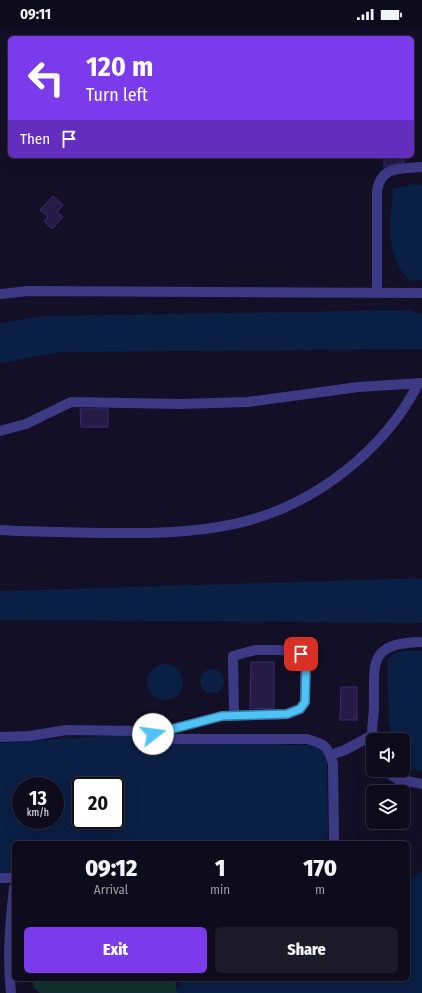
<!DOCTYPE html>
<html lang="en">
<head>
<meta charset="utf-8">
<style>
  body { margin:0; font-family:"Fira Sans Condensed",sans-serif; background:#1c1929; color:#f1f3f6; height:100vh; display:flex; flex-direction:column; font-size:15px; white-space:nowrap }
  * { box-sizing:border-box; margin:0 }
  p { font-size:13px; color:#9b9ba3 }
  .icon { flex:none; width:22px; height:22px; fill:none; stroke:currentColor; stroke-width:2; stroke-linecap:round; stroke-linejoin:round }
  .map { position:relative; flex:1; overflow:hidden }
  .sheet { position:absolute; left:12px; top:813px; width:398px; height:140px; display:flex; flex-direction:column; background:#0e0b1c; border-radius:6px; box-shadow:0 4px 16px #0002,0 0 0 1px #2e2b3b }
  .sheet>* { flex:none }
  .hud { position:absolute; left:8px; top:8px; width:406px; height:122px; border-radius:6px; box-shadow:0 4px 16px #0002,0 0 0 1px #2e2b3b; background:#7c3aed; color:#fff; overflow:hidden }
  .buttons { position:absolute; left:366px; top:705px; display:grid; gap:8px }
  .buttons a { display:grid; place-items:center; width:44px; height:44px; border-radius:6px; background:#0e0b1c; box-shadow:0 4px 16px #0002,0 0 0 1px #2e2b3b; font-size:20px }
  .speed { position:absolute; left:12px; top:749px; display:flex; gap:8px; font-size:20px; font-weight:700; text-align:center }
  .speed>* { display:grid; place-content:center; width:52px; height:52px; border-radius:50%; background:#0e0b1c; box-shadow:0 4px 16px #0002,0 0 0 1px #2e2b3b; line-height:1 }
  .speed small { font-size:10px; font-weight:400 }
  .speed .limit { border:2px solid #111; border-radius:6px; background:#fff; color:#111 }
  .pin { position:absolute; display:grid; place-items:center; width:34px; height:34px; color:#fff; margin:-17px; border-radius:8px; box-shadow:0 2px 6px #0006 }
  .me { position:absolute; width:44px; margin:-22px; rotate:75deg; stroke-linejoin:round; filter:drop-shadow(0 0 3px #0008) }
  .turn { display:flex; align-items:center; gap:14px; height:84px; padding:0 12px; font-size:18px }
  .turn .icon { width:52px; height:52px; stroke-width:2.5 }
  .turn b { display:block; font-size:28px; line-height:34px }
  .then { display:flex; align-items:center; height:38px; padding:0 12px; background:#0003; gap:8px; font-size:15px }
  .eta { display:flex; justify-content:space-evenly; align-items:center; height:68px; text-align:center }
  .eta b { font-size:24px; font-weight:800; line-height:28px }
  .action { display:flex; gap:8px; margin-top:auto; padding:8px 12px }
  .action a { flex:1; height:46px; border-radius:6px; background:#7c3aed; color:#fff; font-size:16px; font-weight:800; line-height:46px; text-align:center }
  .action a+a { background:#1c1929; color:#f1f3f6 }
  .status { display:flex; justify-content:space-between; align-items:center; height:28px; padding:0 20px; background:#0e0b1c; direction:ltr }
  .status svg { height:11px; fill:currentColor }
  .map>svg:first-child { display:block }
</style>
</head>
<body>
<div class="status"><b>09:11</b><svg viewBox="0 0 49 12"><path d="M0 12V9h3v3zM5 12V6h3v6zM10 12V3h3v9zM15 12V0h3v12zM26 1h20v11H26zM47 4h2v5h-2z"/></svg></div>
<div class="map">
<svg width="422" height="965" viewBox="0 0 422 965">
  <rect width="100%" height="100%" fill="#130f26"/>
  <path fill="#12302f" d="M32 951H175L177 965H40L34 960Z"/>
  <path fill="#0a1f44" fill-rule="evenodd" d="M415 156 422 157V252L410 253C383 226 391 194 393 160Z
    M409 282 422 286V321L61 324 0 335V295L42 288Z
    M422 550V595L0 592V563Z
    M405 623H422V743L403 739V712H392L389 695 387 634C390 625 396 624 405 623Z
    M147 654a18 18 0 1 1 36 0a18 18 0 1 1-36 0Z
    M200 653a12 12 0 1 1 24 0a12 12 0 1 1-24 0Z
    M131 706 155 712 322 718 327 735 328 815H14V845H0V715ZM21 758H55V792H21ZM81 758H115V792H81Z
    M422 842V965H177V960L185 951H408V855Z"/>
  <path fill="#241b47" stroke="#3b2d73" d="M384 128H404V134L384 139Z
    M53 168 63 177 57 184 63 189 52 201 44 193 48 189 40 182Z
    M80 381H108V399H81Z
    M251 634H274V680L250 681Z
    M341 659H357V692H340Z"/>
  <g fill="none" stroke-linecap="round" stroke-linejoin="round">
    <path stroke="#3d3a85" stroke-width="10" d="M377 265V163C381 137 401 141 422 139
      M0 266 28 263 422 265
      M0 403 26 396 71 374 180 376 248 374 358 359 422 355
      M0 502C34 504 69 504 103 505 202 506 277 502 356 434 381 412 403 386 418 356
      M156 705 222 688 287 686 300 681 305 674V639L301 626 296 623 277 622H255L233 628 234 688
      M0 709 30 708 66 702 139 703 175 711H307C325 716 328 718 333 736L334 815
      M373 717C370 704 374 691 374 677 374 633 369 615 422 614
      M331 727 345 722 371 708
      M384 742 397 751 422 756
      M0 850H14
      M11 965C7 930 10 895 14 860"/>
  </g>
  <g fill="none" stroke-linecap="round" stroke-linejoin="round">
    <g stroke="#337fa1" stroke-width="10">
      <path id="route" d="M153 706 222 688 287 686 300 681 305 674 306 639 301 626"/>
    </g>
    <use href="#route" stroke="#4fc3f7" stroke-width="7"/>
  </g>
</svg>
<div class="buttons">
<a><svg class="icon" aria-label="sound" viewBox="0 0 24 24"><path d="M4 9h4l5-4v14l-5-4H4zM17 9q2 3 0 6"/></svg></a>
<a><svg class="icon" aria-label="layers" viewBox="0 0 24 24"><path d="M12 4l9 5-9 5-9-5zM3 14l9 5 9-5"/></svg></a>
</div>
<div class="speed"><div>13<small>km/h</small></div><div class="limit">20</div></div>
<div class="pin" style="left:301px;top:626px;background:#d93025"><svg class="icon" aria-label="arrive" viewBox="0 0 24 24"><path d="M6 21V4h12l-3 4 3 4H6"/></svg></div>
<svg class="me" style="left:153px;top:706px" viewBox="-20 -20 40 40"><circle r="19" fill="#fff"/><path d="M0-13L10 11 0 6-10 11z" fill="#4fc3f7"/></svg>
<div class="hud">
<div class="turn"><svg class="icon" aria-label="left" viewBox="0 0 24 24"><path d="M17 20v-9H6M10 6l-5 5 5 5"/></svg><div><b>120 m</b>Turn left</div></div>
<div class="then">Then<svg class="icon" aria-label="arrive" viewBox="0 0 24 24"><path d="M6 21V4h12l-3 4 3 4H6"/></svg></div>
</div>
<section class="sheet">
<div class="eta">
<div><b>09:12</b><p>Arrival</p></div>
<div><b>1</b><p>min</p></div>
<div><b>170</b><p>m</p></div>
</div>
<div class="action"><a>Exit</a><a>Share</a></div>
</section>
</div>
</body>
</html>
